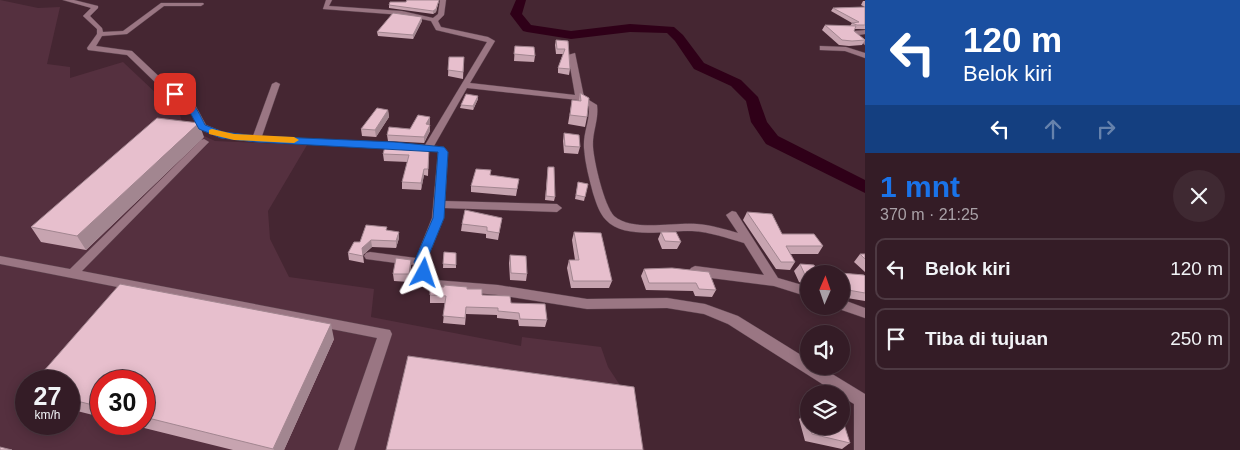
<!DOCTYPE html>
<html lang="id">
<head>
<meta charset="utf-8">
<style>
  body { margin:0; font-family:Helvetica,sans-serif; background:#3f2932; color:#f1f3f6; height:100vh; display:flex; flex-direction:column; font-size:19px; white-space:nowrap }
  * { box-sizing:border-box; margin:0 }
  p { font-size:16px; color:#a9a1a7 }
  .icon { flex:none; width:28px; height:28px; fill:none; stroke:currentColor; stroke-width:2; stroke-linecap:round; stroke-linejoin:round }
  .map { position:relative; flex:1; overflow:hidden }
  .details { display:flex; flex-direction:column; background:#341c26; width:375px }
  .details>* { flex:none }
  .top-card { background:#1a4fa0; color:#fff; overflow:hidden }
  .needle { width:32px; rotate:2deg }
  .fabs { position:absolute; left:800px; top:265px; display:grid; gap:10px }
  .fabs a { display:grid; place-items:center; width:50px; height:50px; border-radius:50%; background:#341c26; box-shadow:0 2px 12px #0003,0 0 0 1px #4e3a43; font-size:25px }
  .speed { position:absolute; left:15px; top:370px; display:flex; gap:10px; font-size:25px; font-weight:700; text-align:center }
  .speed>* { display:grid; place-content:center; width:65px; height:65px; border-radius:50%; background:#341c26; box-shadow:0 2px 12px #0003,0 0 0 1px #4e3a43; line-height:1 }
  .speed small { font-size:12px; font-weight:400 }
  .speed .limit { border:8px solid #d22; background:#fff; color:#111 }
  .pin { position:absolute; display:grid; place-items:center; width:42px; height:42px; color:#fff; margin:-21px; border-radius:10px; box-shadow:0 2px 8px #0006 }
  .me { position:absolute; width:55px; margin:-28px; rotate:5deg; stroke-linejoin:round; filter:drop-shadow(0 0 4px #0008) }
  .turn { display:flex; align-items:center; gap:18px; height:105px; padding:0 15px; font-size:22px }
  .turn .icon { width:65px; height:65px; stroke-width:2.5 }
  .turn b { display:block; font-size:35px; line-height:42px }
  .lanes { display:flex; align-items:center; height:48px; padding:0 15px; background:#0003; justify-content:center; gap:25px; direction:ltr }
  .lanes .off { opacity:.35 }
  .round { display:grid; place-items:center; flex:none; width:52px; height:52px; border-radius:26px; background:#3f2932 }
  .headline { display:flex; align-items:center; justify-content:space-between; height:85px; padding:0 15px }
  h1 { font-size:30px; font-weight:700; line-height:38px; color:#1a73e8 }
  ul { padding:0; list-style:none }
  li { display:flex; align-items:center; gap:15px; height:62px; margin:0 10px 8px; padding:0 5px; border:2px solid #4e3a43; border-radius:10px }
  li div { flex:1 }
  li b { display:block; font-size:19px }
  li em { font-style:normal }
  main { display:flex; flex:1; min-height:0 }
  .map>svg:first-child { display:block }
</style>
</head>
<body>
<main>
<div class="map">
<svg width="865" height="450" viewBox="0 0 865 450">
  <rect width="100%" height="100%" fill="#452632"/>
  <path fill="#55303f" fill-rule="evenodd" d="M0 0 38 8 60 7 47 64 70 67V78L123 62 158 95 178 108 182 122 187 128 215 141 307 145 268 211 270 239 289 277 374 289 371 317 521 346 522 337 601 347 608 367 629 399 645 450H0ZM26 381H69V424H26ZM101 381H144V424H101Z"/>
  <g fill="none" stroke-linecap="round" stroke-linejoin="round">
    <path fill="#2f0018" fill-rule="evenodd" d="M516 0H526L522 14 531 25 571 31 630 24 674 27 683 35 704 63 741 80 758 97 767 122 778 136 865 180V193L766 144 751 122 746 101 731 86 694 69 675 41 667 33 630 32 571 39 527 32 523 31 510 14Z"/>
    <g stroke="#5d434e" stroke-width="1">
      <path id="minor" d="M63 0H74L98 6V8L90 16 102 28 103 32 123 31 161 3H203L204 4 201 6H164L127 34 102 36 96 46 132 51 167 84 194 103 206 125 223 132 253 136 272 84 276 82 280 84 262 136 425 145 487 42 436 30 431 21 402 15 323 9 326 0H332L329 6 402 11 433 18 438 14 440 0H446L444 15 438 21 441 27 488 37 495 41 470 83 575 95 568 55 575 53 584 97 597 105C599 120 592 132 593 147 594 162 604 205 614 216 632 232 674 222 697 224 711 225 724 229 738 233L726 215 732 211 736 212 778 278 809 287V297L774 286 695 276 691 274 689 271 691 268 695 266 764 275 744 243C727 238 710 232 692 231 668 230 624 240 606 220 599 213 596 202 593 193 589 178 585 163 584 148 583 133 590 121 589 106L578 100 467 88 434 146 444 147 448 152 445 201 557 204 562 208 557 212 444 208V218L426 262 435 280 498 285 587 299 667 298 705 304 738 316 809 360V366H819L865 394V450H854V404L841 396V394H838L728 324 704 314 667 308 587 309 498 295 431 289 427 287 415 264 411 265 366 259 364 256 366 253 370 252 416 258 432 218 438 152 395 148 257 142 221 138 199 129 187 106 161 88 127 55 88 50 87 48 97 34V29L83 16 91 8Z
        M865 30V34L859 35 865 40V45L852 35 855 31Z
        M820 46 846 47 865 53V58L845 51 820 50Z
        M204 139 209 142 207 144 82 271 390 330 392 334 354 450H338L377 338 0 264V256L70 269 201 140Z
        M841 299 865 308V318L836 308V306H841Z"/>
    </g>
    <use href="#minor" fill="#9a7683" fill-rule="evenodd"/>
  </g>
  <path fill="#c7a4b0" d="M407 0H439L436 12 433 14 389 8V5L406 2Z
    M863 1H865V7L861 5Z
    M865 7V29H854V31L865 40 862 45 849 46 839 45 822 30 825 25 850 26 852 23 831 11 833 8Z
    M422 17V21L413 39 378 36 377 32Z
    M556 40 568 41 570 69 569 75 558 73V68L563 54H556L555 45Z
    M515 46 535 56 534 62 514 61Z
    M449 57H464L463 79 448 76Z
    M580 93 587 117 585 127 568 124 572 100 579 101Z
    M478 96V99L473 110 460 108 461 105Z
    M388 110 389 117 376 137 362 136 361 129Z
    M430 117V123L429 125 430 131 424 143 388 141 387 135 410 129Z
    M564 133 580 147 578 154 564 153 563 141Z
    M204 137 86 250 41 242 31 227Z
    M429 147 428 176 424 175 421 190 402 189V182L408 162 384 161 383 154Z
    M548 167 555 197 554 201 545 200Z
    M490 175 519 179 516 196 471 192V186Z
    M578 182 588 184 584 201 575 199Z
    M747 212 782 234 823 246 818 254H790L795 262 790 270 776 269 743 220Z
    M502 218 498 240 486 238V234L461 231 462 224Z
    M387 230 399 238 396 248 372 247 363 255 364 263 349 260 348 253 360 242Z
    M574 232 612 281 609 288H571L567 268 569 260H575L572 240Z
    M661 232 681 242 677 249H662L658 239Z
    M444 252 456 253V268H443Z
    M860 254H865V272L854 262Z
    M510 255 527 274 526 281 510 280 509 263Z
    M411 260V267L409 282 394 281 393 274Z
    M800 264 814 265 817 271 864 275 865 276V301L841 297V274H809V286L799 282 794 271Z
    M672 268 716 290 712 297 695 296 693 291 646 290 641 276 644 269Z
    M430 287 467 289 482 295 511 303 547 320 545 327 519 326 518 320 497 318V315L466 314 465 325 443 323 445 303H430Z
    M334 339 284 450H233L128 424H144V381H101V417L69 409V381Z
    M806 412 809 413V426H841L850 443 842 449 805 441 799 419Z"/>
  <path fill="#a28690" d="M439 0 436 12 433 14V11Z
    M422 17V21L413 39V35Z
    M478 96V99L473 110V106Z
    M388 110 389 117 376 137 375 130Z
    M430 117V123L426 130V124Z
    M199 123 204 137 86 250 77 236Z
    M430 125V131L424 143V137Z
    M424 169V175L421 190V183Z
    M399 232V238L396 248V241Z
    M371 240 372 247 362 255V248Z
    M411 260V267L409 282V274Z
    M331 324 334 339 284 450H274L273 449Z"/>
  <path fill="#e7bfcd" stroke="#a28690" d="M407 0H439L436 9 433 11 389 5 390 2H406Z
    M865 7V25H857L852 23 859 22 833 8Z
    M393 13 422 17 413 35 377 32Z
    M825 25 856 26 854 31 865 40 852 41 842 40Z
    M556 40 568 41 570 69 558 68 565 49H557Z
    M515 46 534 47 535 56 514 54Z
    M449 57H464L463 72 448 70Z
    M580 93 589 98 587 117 570 115 572 100 581 101Z
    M466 94 478 96 473 106 461 105Z
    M377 108 388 110 375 130 361 129Z
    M418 115 430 117 426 124 430 125 424 137 387 135 389 127 410 129Z
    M157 118 199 123 77 236 31 227Z
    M564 133 579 135 580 147 565 146Z
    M386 143 429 147 428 169H424L421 183 402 182 409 155 383 154Z
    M548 167H554L555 197 546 196Z
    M476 169 491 170 490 175 519 179 517 189 471 186Z
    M578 182 588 184 585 197 576 195Z
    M465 210 502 218 499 233 487 231V227L462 224Z
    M747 212 772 214 782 234H814L823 246H786L795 262H781Z
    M366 225 387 227 386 230 399 232 396 241 371 240 362 248 363 256 348 253 354 242H360Z
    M574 232 601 233 612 281H573L569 260H579Z
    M661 232H676L681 242 665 241Z
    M444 252 456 253V265L443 264Z
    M860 254H865V259Z
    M510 255 526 256 527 274 511 273Z
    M396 258 411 260 409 274H393Z
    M800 264 814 265 817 271 864 275 865 276V293L848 290 841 291V274H809V276L805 275Z
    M672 268 709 272 716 290 699 289 696 283H649L644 269Z
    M120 284 331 324 273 449 144 417V381H101V407L69 399V381H35Z
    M444 285 467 287V289H482V295L510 296 511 303 545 304 547 320 520 319 519 313 498 311V308L466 307 465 318 443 316 446 296 430 295V287H444Z
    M408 356 634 387 643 450H386Z
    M806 412 809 413V423Z
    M841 420 843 421 850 443 812 434 810 426H841Z
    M0 447 12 450H0Z"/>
  <path fill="#1a73e8" stroke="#114b97" d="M172 92C189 90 199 113 205 125L223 132 257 136 394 142 444 147 448 152 444 218 426 262 430 273 428 276H419L414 262 433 218 438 152 257 142 221 138 199 129 187 107 172 95Z"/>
  <path fill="#f59e0b" d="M212 129 234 134 294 137 299 140 294 143 234 140 209 134V130Z"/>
</svg>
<div class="fabs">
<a><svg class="needle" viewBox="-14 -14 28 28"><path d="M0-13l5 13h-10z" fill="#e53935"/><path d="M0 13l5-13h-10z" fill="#a9a1a7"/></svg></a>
<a><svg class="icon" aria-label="sound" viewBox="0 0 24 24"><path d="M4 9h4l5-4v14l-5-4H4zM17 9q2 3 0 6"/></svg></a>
<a><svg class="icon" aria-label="layers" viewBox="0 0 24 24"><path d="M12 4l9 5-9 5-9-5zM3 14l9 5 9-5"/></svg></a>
</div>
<div class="speed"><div>27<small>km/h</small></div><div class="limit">30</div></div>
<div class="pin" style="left:175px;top:94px;background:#d93025"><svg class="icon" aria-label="arrive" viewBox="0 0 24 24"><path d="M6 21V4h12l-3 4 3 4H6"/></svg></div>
<svg class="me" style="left:424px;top:273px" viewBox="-20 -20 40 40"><path d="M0-17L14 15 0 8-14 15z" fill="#1a73e8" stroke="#fff" stroke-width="4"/></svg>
</div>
<section class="details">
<div class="top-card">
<div class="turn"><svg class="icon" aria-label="left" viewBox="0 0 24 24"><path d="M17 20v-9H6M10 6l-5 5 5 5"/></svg><div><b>120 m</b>Belok kiri</div></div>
<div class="lanes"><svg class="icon" aria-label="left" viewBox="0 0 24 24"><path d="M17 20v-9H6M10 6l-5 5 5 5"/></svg><svg class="icon off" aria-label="ahead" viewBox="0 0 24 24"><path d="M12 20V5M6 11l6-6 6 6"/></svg><svg class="icon off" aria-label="right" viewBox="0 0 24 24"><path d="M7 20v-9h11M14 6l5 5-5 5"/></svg></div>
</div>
<div class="headline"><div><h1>1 mnt</h1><p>370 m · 21:25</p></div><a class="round"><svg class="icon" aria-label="close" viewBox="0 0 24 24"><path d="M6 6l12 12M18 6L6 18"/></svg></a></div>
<ul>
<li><svg class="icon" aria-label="left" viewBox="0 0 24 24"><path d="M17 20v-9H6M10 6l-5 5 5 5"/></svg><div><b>Belok kiri</b></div><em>120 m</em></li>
<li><svg class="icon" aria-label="arrive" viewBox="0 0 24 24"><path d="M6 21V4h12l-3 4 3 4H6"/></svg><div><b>Tiba di tujuan</b></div><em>250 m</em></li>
</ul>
</section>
</main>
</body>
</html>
